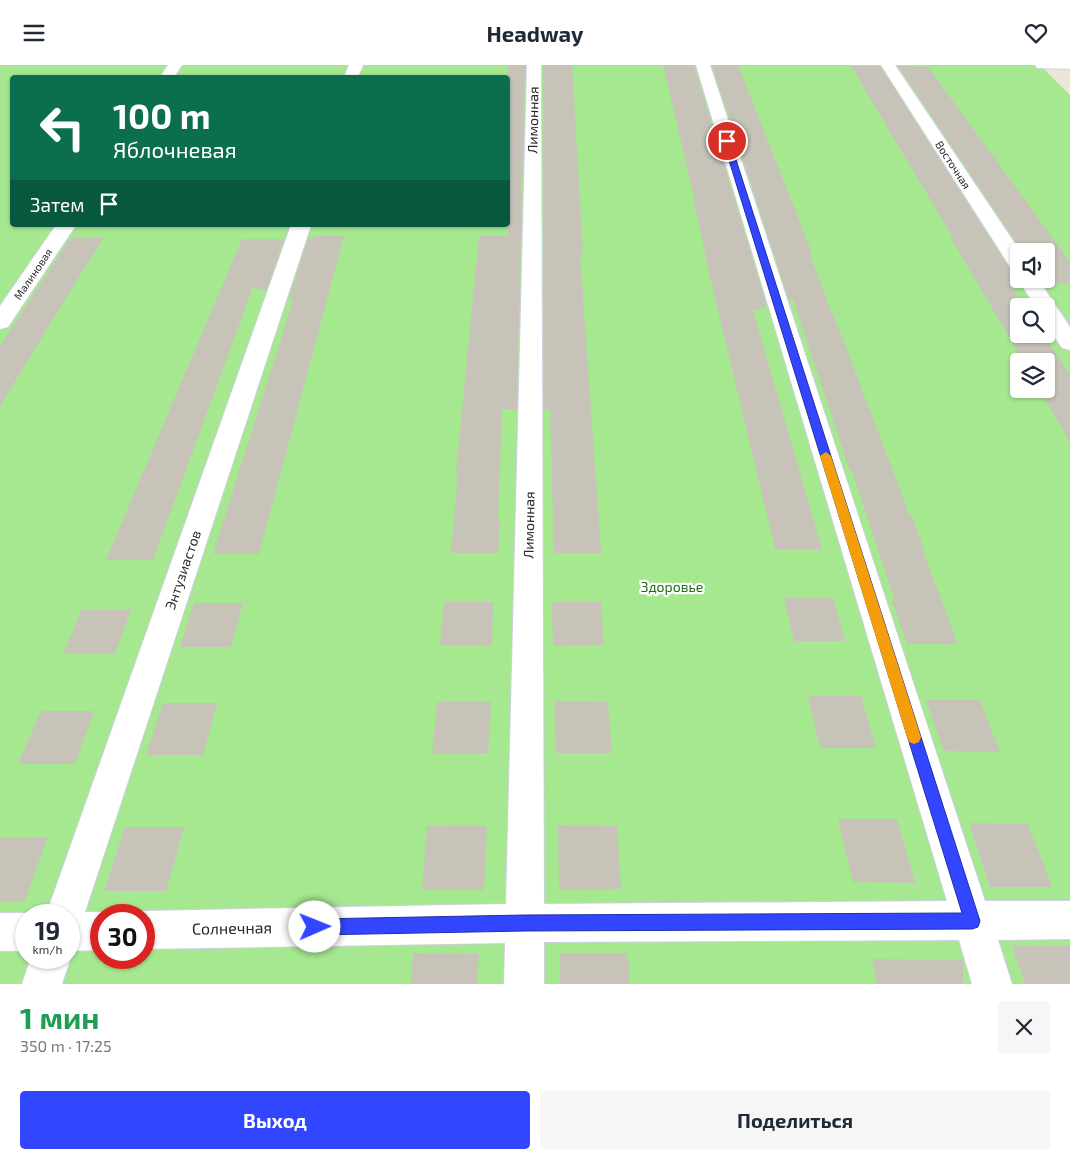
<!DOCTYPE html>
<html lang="ru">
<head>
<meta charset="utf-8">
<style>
  body { margin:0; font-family:"Exo 2",sans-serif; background:#f6f6f7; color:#1f2937; height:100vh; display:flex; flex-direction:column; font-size:19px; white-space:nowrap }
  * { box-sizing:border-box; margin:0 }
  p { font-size:16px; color:#747a83 }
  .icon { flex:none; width:28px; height:28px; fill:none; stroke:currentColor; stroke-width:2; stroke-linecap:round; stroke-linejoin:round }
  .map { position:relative; height:919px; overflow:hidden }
  .sheet { display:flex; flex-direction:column; background:#fff; flex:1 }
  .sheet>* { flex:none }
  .top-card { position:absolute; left:10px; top:10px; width:500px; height:152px; border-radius:5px; box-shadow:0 1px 4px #0004; background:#0b6e4f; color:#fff; overflow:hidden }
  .buttons { position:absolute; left:1010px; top:178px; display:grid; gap:10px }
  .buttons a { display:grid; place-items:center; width:45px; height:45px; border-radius:5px; background:#fff; box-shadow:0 1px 4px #0004; font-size:25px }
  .speed { position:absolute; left:15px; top:839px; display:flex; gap:10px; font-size:25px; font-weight:700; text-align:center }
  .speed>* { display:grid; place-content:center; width:65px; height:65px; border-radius:50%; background:#fff; box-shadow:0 1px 4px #0004; line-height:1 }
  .speed small { font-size:12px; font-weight:400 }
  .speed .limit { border:8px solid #d22; background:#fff; color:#111 }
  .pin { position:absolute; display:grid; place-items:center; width:42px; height:42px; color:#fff; margin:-21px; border:2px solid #fff; border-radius:50%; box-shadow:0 1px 5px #0007 }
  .me { position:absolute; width:55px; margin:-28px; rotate:89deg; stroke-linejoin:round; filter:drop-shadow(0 0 4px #0008) }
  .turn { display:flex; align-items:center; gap:18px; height:105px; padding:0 20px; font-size:22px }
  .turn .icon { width:65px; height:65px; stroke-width:2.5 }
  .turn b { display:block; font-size:35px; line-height:42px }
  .then { display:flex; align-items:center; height:48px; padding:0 20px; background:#0003; gap:10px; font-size:19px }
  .round { display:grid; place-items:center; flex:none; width:52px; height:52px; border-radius:5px; background:#f6f6f7 }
  .overview { display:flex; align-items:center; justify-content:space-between; height:85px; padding:0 20px }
  h1 { font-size:30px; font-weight:700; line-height:38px; color:#1e9e55 }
  .cta { display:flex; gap:10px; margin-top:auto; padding:10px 20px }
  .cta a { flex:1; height:58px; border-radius:5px; background:#3346ff; color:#fff; font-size:20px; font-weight:700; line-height:58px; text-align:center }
  .cta a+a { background:#f6f6f7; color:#1f2937 }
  header { display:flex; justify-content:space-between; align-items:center; height:65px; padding:0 20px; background:#fff; font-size:22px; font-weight:700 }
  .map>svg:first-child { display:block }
</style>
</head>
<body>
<header><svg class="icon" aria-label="menu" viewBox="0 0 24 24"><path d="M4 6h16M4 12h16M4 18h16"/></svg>Headway<svg class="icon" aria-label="heart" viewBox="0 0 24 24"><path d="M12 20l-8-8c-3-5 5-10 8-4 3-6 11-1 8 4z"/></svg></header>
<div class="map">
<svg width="1070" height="919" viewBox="0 0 1070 919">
  <rect width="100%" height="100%" fill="#ece6d9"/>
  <path fill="#a6e890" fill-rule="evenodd" d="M0 0H1040L1070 30V919H0ZM12 12H508V160H12ZM1019 186H1046V214H1019ZM1019 241H1046V269H1019ZM1019 296H1046V324H1019ZM26 850H69V892H26ZM101 850H144V892H101Z"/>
  <path fill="#c7c3b9" d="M508 0H525L517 344H502L498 452H500L498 488H451L458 407H456L479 171H508Z
    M543 0H572L583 189H580L601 488H554L550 344H544Z
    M663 0H694L767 242 753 246 822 484H775L710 212 694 136H695Z
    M712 0H738L812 188H809L837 261H838L910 451H912L925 487H923L958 579H907L892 536H895L852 406H850L793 234 789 235Z
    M851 1H880L1008 201 1011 206 1019 208 1016 213 1018 218H1010L1024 241H1019V269H1043L1070 310V377L1039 324H1046V296H1023L951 173H953Z
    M898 1 928 2 1070 197V218H1043L1040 214H1046V186H1022Z
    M314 171H344L259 489H213L293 236 289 234 308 174H313Z
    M73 173H103L0 341V281L69 175Z
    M242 174H284L266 226 253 222 153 495H106Z
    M784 533H833L845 576H794Z
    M444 537H493L492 581 440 580Z
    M552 537H601L604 580 553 581Z
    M194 538H243L231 582H180Z
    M82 545H131L115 589H63Z
    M808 631H861L876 683H820Z
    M926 635H980L1000 687 944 686Z
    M491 636 488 688 432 689 437 637Z
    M554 636 608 637 612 688H556Z
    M163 638H217L203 690H146Z
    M41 646H94L75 699H18Z
    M838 754H897L915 818 853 817Z
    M969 758 1028 759 1052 822H990Z
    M487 760 484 825H422L427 761Z
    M558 760 617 761 621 824 559 825Z
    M125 762H184L166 826H104Z
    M0 772H48L24 837H0Z
    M1012 881H1070V919H1025Z
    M413 888 479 889 477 919H411Z
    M560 888H628L630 919H560Z
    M872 894 963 895V919H877Z"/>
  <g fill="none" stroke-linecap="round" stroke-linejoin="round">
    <g stroke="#ced0e3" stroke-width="2">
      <path id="minor" d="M168 0H182L174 12H160Z
        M349 0H363L358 12H344Z
        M527 0H541L544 839 947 836 696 0H710L985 836H1070V874L998 875 1012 919H972L959 875 544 877V919H504L505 878 144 884V850H133L144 846 506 839Z
        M881 0H895L1020 186 1019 206 1012 204 1009 200Z
        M1035 0H1070V4L1037 3Z
        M56 160H76L8 262 0 264V241Z
        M291 160H311L85 847H101L109 850H101V885L69 886V850H46Z
        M1019 212 1038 214 1070 262V285L1062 283 1046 259V241H1035L1018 214Z
        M0 848H26L32 850H26V886H0Z
        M69 887 71 892 62 919H22L31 892H69Z"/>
    </g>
    <use href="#minor" fill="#fff" fill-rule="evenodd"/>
  </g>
  <path fill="#3346ff" stroke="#212ea6" d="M727 74 730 76 980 856 978 862 972 864 525 866 315 870 310 867 307 862 310 856 315 854 525 850 962 848 723 76Z"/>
  <path fill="#f59e0b" d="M826 387 831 391 921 672 919 677 914 679 909 677 907 672 820 391Z"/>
  <g text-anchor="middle" stroke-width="4.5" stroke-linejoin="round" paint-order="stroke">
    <g font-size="11" fill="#292929" stroke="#fff">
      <text transform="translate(953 100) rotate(57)" y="4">Восточная</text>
      <text transform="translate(33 209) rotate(-56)" y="4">Малиновая</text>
    </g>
    <g font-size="14" fill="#292929" stroke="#fff">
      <text transform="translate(533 55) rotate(-89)" y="5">Лимонная</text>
      <text transform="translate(529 460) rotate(-89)" y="5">Лимонная</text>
      <text transform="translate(183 505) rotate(-71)" y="5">Энтузиастов</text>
    </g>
    <g font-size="14" fill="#1e6b14" stroke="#fff">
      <text x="672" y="527">Здоровье</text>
    </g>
    <g font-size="16" fill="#292929" stroke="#fff">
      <text transform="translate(232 863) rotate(-1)" y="6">Солнечная</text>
    </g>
  </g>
</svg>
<div class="buttons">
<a><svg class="icon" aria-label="sound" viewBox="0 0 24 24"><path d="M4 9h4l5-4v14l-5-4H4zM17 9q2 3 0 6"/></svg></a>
<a><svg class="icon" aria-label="search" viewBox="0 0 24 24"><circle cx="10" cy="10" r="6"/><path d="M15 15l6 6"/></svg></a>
<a><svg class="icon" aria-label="layers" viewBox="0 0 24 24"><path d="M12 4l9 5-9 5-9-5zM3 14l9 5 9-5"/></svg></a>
</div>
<div class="speed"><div>19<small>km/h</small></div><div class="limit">30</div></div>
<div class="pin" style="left:727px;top:76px;background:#d93025"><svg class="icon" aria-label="arrive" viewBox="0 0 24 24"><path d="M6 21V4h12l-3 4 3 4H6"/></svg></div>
<svg class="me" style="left:315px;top:862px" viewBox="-20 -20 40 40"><circle r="19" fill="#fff"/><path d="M0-13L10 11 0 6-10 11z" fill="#3346ff"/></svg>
<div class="top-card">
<div class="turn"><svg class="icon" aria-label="left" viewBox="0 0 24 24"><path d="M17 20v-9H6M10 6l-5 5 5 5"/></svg><div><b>100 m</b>Яблочневая</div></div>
<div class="then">Затем<svg class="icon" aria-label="arrive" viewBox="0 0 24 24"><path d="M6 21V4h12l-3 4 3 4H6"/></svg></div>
</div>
</div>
<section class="sheet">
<div class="overview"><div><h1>1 мин</h1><p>350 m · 17:25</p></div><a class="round"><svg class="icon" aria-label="close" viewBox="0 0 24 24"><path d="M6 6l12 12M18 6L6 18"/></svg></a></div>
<div class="cta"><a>Выход</a><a>Поделиться</a></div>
</section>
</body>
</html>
